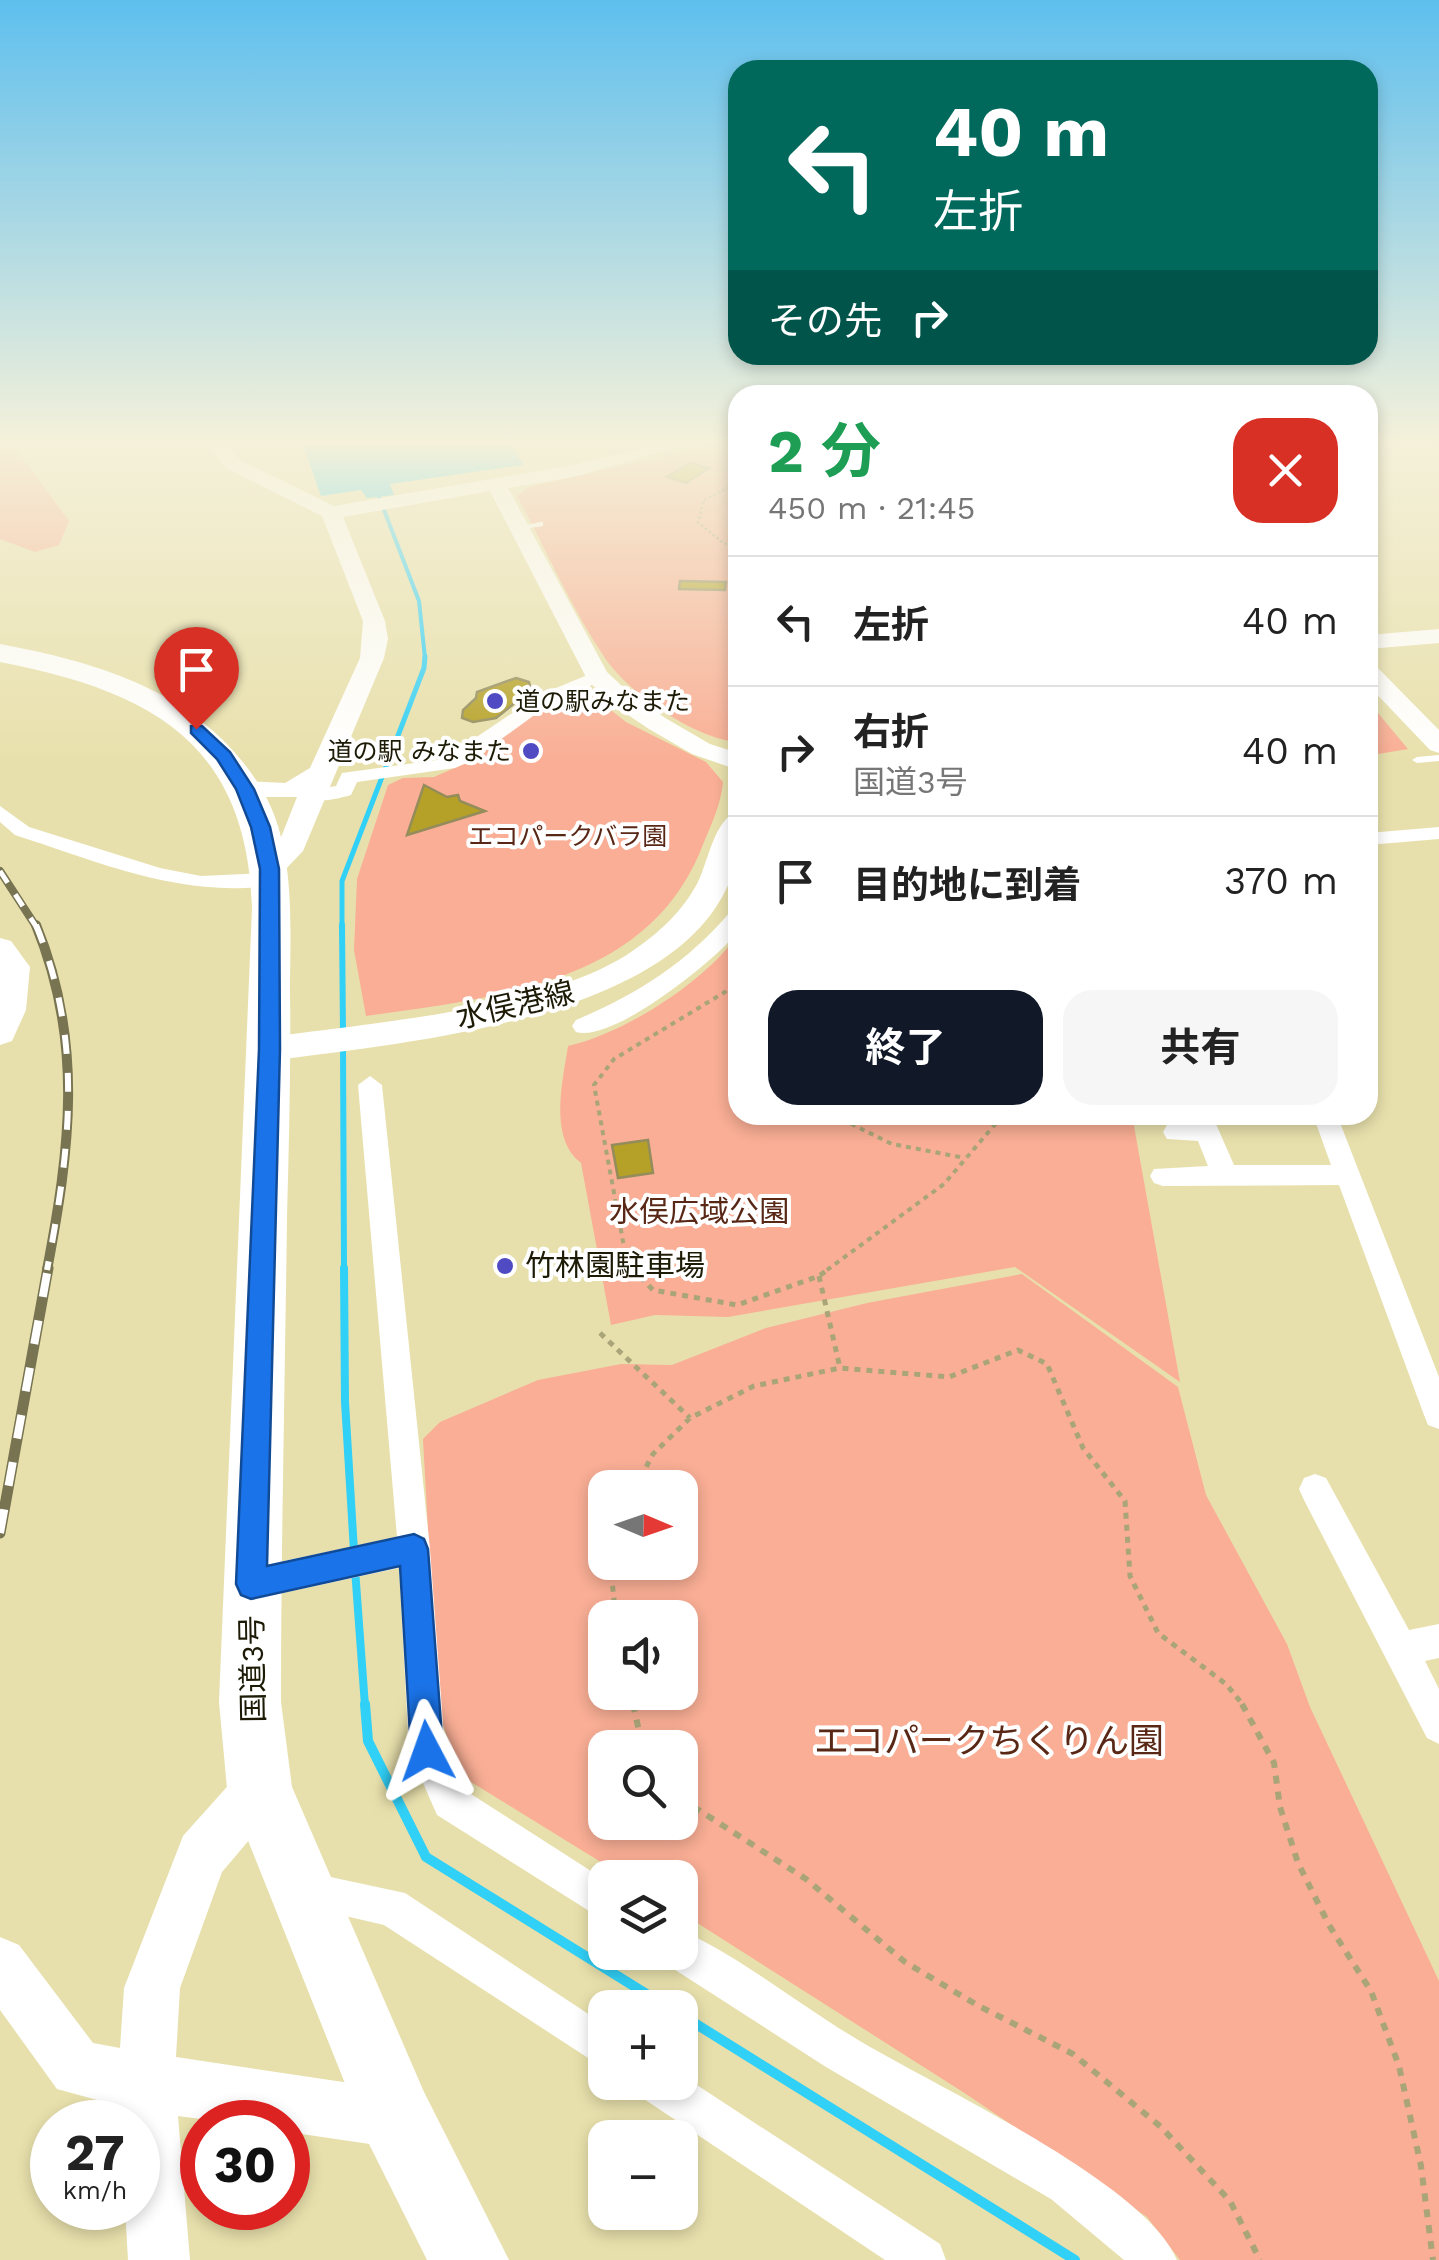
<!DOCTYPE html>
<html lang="ja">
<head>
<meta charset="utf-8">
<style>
  body { margin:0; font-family:"Work Sans","Noto Sans JP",sans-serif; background:#f6f6f6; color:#222; height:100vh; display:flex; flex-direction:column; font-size:38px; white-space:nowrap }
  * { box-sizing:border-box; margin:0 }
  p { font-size:32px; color:#767676 }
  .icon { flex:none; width:55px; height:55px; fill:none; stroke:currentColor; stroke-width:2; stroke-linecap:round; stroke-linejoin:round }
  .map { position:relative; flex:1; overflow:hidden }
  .panel { position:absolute; left:728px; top:385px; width:650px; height:740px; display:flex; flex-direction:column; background:#fff; border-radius:30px; box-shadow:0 5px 15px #0003 }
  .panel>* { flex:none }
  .guide { position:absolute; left:728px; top:60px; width:650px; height:305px; border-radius:30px; box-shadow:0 5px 15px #0003; background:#00695c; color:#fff; overflow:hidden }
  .needle { width:65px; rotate:92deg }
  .buttons { position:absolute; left:588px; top:1470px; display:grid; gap:20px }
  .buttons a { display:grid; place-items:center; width:110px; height:110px; border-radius:20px; background:#fff; box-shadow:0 5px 15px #0003; font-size:50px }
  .speed { position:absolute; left:30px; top:2100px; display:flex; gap:20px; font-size:50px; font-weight:700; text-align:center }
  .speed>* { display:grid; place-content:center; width:130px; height:130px; border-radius:50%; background:#fff; box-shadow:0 5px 15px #0003; line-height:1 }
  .speed small { font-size:25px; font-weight:400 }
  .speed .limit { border:15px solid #d22; background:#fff; color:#111 }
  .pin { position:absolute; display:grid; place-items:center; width:85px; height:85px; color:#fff; margin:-102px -42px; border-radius:50% 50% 50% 0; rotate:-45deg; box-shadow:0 0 10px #0007 }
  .pin .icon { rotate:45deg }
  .me { position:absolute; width:110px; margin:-55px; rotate:356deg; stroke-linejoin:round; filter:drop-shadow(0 0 8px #0008) }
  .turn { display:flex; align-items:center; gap:35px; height:210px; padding:0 40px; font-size:45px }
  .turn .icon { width:130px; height:130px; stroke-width:2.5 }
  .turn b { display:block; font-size:70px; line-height:85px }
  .then { display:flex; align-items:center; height:95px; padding:0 40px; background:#0003; gap:20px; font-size:38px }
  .round { display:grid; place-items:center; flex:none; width:105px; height:105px; border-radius:30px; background:#f6f6f6 }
  .head { display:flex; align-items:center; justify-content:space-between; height:170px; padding:0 40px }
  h1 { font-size:60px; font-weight:700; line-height:75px; color:#1e9e55 }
  .action { display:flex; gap:20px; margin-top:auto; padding:20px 40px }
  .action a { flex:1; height:115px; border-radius:30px; background:#111827; color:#fff; font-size:40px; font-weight:700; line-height:115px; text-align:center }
  .action a+a { background:#f6f6f6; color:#222 }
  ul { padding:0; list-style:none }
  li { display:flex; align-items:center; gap:30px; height:130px; padding:0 40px; border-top:2px solid #e0e0e0 }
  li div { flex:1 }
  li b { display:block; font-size:38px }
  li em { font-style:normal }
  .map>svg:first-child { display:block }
</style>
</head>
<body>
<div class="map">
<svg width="1439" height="2260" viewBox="0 0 1439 2260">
  <rect width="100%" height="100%" fill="#e8e0ac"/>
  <path fill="#f9ae95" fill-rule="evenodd" d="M712 445H737V742C695 738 629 694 605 658 571 608 546 549 517 496L529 487Z
    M0 446 15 448 69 521 59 545 35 552 0 539Z
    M583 688 626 722 706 762 723 782C721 805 711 825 702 847 648 985 494 997 366 1016L354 950 357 879 388 785 403 778 434 777 468 762 553 699Z
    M1368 701 1408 749 1372 755 1368 760Z
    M737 936 738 1115H1132L1180 1382 1015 1267 728 1317 655 1315 611 1325 581 1163C548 1138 563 1080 568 1046 625 1033 703 983 737 936Z
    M1022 1274 1178 1387 1206 1495 1287 1644 1310 1707 1439 1981V2260H1180L1147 2217 966 2094 680 1912V1878L625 1877 463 1777 438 1712 423 1439 440 1422 538 1380 621 1364 672 1365 766 1328 867 1303ZM605 1488H680V1562H605ZM605 1618H680V1692H605ZM605 1748H680V1822H605Z"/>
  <path fill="#30d0f7" d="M303 445H511L523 465 390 484 394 495 367 498 361 490 321 496Z"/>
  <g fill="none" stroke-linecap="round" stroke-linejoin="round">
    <path stroke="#30d0f7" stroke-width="4" d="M379 497 419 601 425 658"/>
    <path stroke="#30d0f7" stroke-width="5" d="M342 928V881L424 668 425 656"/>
    <path stroke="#30d0f7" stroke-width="6" d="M342 925 343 1032
      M343 1044 344 1270"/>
    <path stroke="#30d0f7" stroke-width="8" d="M344 1268 345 1402 354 1551
      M355 1569 365 1706"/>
    <path stroke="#30d0f7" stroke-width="10" d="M365 1704 368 1741 426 1857 669 2008
      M680 2014 1075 2260"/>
  </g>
  <path fill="#b5a127" stroke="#948c5b" stroke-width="2.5" d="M690 463 709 468 686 483 667 477Z
    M680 581 726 582 725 590 679 589Z
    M516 678 529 682 531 690 496 718 473 722 462 718 463 710 476 698 477 692Z
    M424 785 447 797 458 795 460 801 485 811 407 835Z
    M648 1140 653 1173 618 1178 612 1145Z"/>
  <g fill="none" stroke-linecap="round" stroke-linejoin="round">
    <path stroke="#aaa479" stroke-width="2.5" stroke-dasharray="2.5 2.5" stroke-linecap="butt" d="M738 483 704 500 698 522 723 543 738 548"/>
    <path stroke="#aaa479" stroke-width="4" stroke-dasharray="5 5" stroke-linecap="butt" d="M833 1115 892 1144 965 1158
      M634 1270 627 1263 594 1085 614 1059 725 992 738 977
      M827 1270 944 1184 1003 1115"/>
    <path stroke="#aaa479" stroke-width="5" stroke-dasharray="6 6" stroke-linecap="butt" d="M632 1268 653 1290 737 1305 819 1276 830 1268
      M819 1276 840 1368
      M600 1333 690 1418
      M635 1488 653 1454 690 1418 754 1386 840 1368 949 1377 1018 1350 1047 1364 1083 1448 1125 1501 1130 1576 1158 1633 1226 1684 1244 1706
      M610 1562 616 1618
      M631 1692 634 1706"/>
    <path stroke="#aaa479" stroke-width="6" stroke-dasharray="8 8" stroke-linecap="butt" d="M633 1704 639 1731 648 1748
      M1242 1704 1274 1763 1280 1807 1298 1863 1329 1925 1371 1991 1399 2066 1421 2166 1433 2260
      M680 1798 806 1879 905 1962 977 2005 1073 2054 1161 2127 1230 2201 1260 2260"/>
    <path fill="#fff" fill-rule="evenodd" d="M540 522H543V526L518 530 514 528Z
      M1439 755V761L1417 763 1412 760 1417 757Z"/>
    <path fill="#fff" fill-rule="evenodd" d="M597 671 606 676 603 680 551 703 471 761 455 768 357 782 351 795C337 799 314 805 303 795L306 791 336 786 342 773 444 759 539 695Z
      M0 806 29 827 160 868 201 876 270 873 280 880C271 889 257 887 244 888 164 891 90 859 15 835L0 822Z
      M1439 827V839L1368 845V833Z
      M738 910V932C714 961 613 1043 576 1032L572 1026 576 1020C636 995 688 962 730 912Z
      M370 1076 382 1085 430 1549 445 1750 463 1789 605 1880V1921L437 1815 409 1751 399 1568 251 1600 239 1596 235 1584 239 1572 251 1568 397 1537 358 1085Z
      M1313 1115H1337L1439 1377V1429L1428 1425 1424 1415 1339 1185 1163 1186 1154 1183 1150 1176 1154 1169 1208 1166 1198 1141 1167 1139 1163 1132 1167 1125 1216 1124 1234 1165H1331Z
      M1315 1474 1326 1478 1409 1630 1439 1624V1658L1425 1661 1439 1689V1744L1427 1738 1304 1500 1299 1489 1304 1478Z
      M307 1872 405 1893 605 2025V2069L384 1925 294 1904 288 1891 294 1878Z
      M680 1930C735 1953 801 2006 855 2038 932 2085 1145 2182 1177 2260H1124L1051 2199 826 2067 666 1964 662 1952H680Z
      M680 2074 940 2244 946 2260H885L641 2097 636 2082H680Z"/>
    <path fill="#fff" fill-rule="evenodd" d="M207 445H226L240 460 334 506 573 465 654 445H686L573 477 508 488 607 672 634 697 667 719 710 744 738 753V770L692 754 649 729 616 707 588 681 490 491 343 517 385 621 388 639 384 658 303 851 280 875H260L256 869 276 850 297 797H245L232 789 245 781 285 783 310 768 360 658 363 621 322 516 226 468Z
      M1439 629V643L1368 649V635Z
      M1368 664 1376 666 1439 730V753L1430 750 1368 685Z
      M738 812C738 826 740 844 737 858 701 1021 403 1042 270 1061L258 1057 253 1049 258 1041 270 1037C371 1023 547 1009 631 952 658 934 683 911 698 882 708 862 715 817 738 812Z
      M0 938 11 941 30 967 26 1010 12 1041 0 1045Z
      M260 1763 278 1770 285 1788 278 1806 222 1872 180 1988 176 2057 397 2090 418 2098 426 2119 418 2140 397 2148 288 2132V2122H224L178 2116 190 2260H128L125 2208H138V2122H120L119 2106 57 2089 0 2010V1937L19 1945 93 2043 120 2048 124 1988 183 1836 242 1770Z"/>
    <path fill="#fff" fill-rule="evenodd" d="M0 644C101 663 199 692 258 783 297 843 290 921 290 990 291 1065 289 1141 287 1217 285 1379 281 1540 281 1702L292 1787 424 2092 509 2260H427L370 2146 227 1788 219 1702 252 908C247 742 150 691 0 662Z"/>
    <g stroke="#787351" stroke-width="8">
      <path id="rail-far2" d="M0 871 37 928"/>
    </g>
    <g stroke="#787351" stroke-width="10">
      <path id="rail-far1" d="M36 925C84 1042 70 1149 47 1270"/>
    </g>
    <g stroke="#787351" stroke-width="11">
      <path id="rail" d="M0 1533 48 1268"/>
    </g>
    <use href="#rail-far2" stroke="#fff" stroke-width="5" stroke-dasharray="14" stroke-linecap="butt"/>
    <use href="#rail-far1" stroke="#fff" stroke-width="6" stroke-dasharray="19" stroke-linecap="butt"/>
    <use href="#rail" stroke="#fff" stroke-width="8" stroke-dasharray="24" stroke-linecap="butt"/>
  </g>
  <linearGradient id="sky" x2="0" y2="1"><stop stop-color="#5ebfee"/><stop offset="0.58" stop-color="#f5f1da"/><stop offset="1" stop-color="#f5f1da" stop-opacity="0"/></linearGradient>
  <rect width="1439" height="762" fill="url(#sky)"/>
  <path fill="#1a73e8" stroke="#114b97" stroke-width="2.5" d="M191 726H202L230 752 254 789 270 827 279 869 280 1049 267 1566 414 1534 424 1539 428 1549 443 1751 438 1762 427 1767 415 1762 411 1751 400 1566 251 1599 241 1595 236 1584 259 1049 260 869 251 827 236 789 217 759 191 733Z"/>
  <g fill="#504bc2" stroke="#fff" stroke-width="4">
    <circle cx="495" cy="701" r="10"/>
    <circle cx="531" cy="751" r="10"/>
    <circle cx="505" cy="1266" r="10"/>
  </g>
  <g text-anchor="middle" stroke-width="8" stroke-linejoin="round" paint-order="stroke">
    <g font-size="25" fill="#1d1a06" stroke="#fff" text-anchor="start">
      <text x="515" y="710">道の駅みなまた</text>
      <text x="511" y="760" text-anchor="end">道の駅 みなまた</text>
    </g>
    <g font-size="25" fill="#592715" stroke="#fff">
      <text x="568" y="845">エコパークバラ園</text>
    </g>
    <g font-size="30" fill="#1d1a06" stroke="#fff">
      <text transform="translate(515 1005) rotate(-13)" y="10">水俣港線</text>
      <text transform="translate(253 1669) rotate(-91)" y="10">国道3号</text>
    </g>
    <g font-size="30" fill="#592715" stroke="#fff">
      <text x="699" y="1222">水俣広域公園</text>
    </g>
    <g font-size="30" fill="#1d1a06" stroke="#fff" text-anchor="start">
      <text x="525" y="1276">竹林園駐車場</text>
    </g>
    <g font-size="35" fill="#592715" stroke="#fff">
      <text x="989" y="1753">エコパークちくりん園</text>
    </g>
  </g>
</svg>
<div class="buttons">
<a><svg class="needle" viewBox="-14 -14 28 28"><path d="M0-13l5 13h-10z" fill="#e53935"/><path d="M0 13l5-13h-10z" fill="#767676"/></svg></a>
<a><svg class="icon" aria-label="sound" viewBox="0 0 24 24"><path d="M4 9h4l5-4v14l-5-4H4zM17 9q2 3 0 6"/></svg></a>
<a><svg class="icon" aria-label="search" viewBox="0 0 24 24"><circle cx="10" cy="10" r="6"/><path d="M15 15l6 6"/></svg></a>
<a><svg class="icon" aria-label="layers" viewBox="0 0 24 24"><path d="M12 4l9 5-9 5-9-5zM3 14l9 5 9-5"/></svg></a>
<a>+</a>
<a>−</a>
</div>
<div class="speed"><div>27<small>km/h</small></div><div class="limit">30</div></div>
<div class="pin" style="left:196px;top:729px;background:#d93025"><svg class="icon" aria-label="arrive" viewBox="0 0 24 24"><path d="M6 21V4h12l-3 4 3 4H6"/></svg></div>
<svg class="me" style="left:427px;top:1751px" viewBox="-20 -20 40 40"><path d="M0-17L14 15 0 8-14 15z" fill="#1a73e8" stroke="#fff" stroke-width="4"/></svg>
<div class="guide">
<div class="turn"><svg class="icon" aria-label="left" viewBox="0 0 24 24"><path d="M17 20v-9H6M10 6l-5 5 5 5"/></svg><div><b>40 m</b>左折</div></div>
<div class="then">その先<svg class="icon" aria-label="right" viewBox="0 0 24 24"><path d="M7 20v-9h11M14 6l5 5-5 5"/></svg></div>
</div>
<section class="panel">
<div class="head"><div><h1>2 分</h1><p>450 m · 21:45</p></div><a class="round" style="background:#d93025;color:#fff"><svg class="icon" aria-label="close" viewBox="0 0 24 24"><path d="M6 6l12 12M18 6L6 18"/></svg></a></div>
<ul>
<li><svg class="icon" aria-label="left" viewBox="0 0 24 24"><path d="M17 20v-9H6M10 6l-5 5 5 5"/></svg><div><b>左折</b></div><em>40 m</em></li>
<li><svg class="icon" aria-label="right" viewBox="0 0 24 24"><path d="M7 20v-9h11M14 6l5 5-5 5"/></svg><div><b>右折</b><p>国道3号</p></div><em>40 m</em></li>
<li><svg class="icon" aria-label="arrive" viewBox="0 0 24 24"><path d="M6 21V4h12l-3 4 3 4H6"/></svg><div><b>目的地に到着</b></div><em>370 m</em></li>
</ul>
<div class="action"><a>終了</a><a>共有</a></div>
</section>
</div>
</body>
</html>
